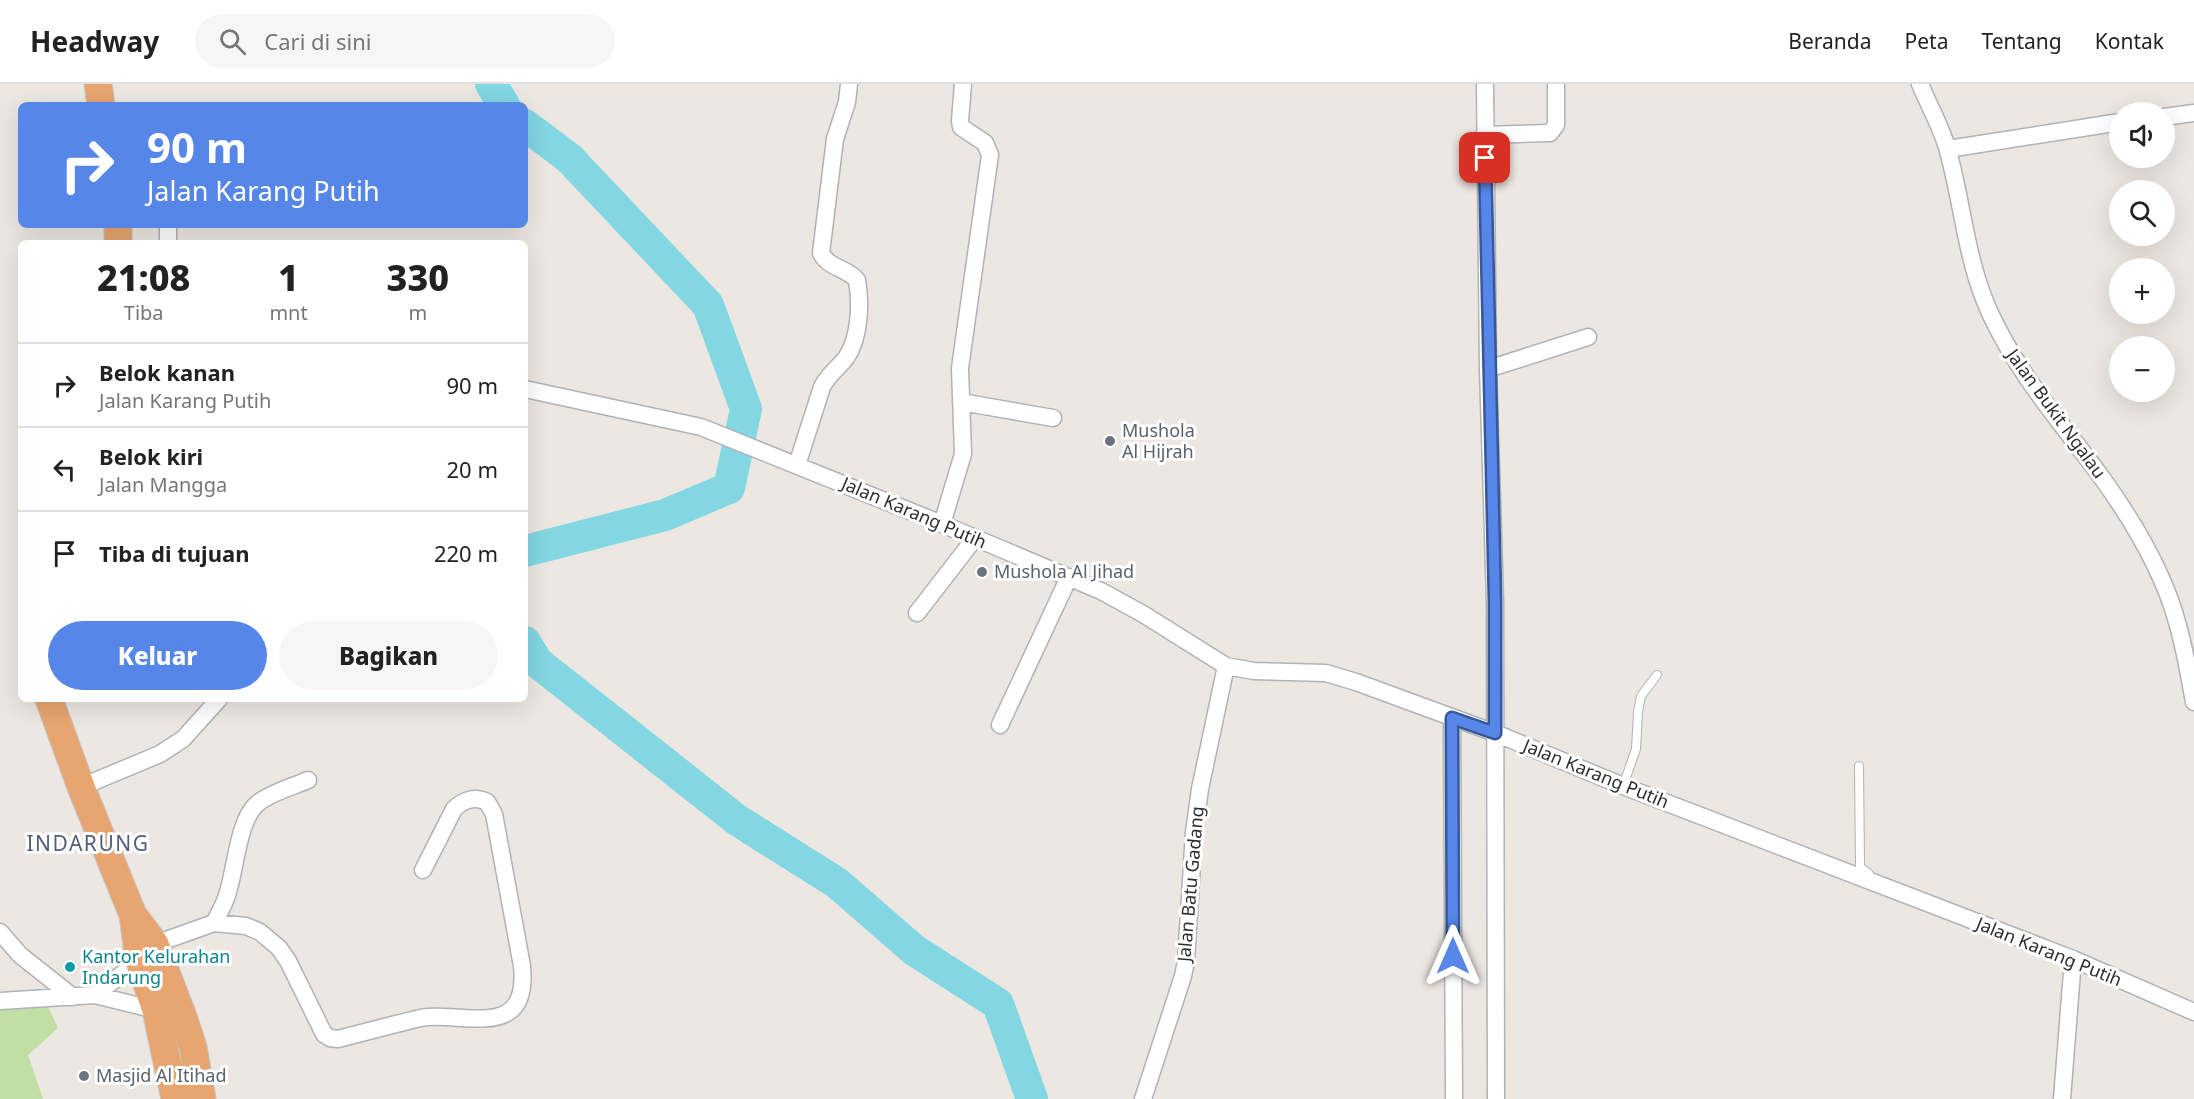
<!DOCTYPE html>
<html lang="id">
<head>
<meta charset="utf-8">
<style>
  body { margin:0; font-family:"Noto Sans",sans-serif; background:#f6f6f6; color:#222; height:100vh; display:flex; flex-direction:column; font-size:22px; white-space:nowrap }
  * { box-sizing:border-box; margin:0 }
  p { font-size:20px; color:#767676 }
  .icon { flex:none; width:33px; height:33px; fill:none; stroke:currentColor; stroke-width:2; stroke-linecap:round; stroke-linejoin:round }
  .map { position:relative; flex:1; overflow:hidden }
  .sheet { position:absolute; left:18px; top:156px; width:510px; height:462px; display:flex; flex-direction:column; background:#fff; border-radius:9px; box-shadow:0 6px 24px #0002 }
  .sheet>* { flex:none }
  .top-card { position:absolute; left:18px; top:18px; width:510px; height:126px; border-radius:9px; box-shadow:0 6px 24px #0002; background:#5586e8; color:#fff; overflow:hidden }
  .fabs { position:absolute; left:2109px; top:18px; display:grid; gap:12px }
  .fabs a { display:grid; place-items:center; width:66px; height:66px; border-radius:50%; background:#fff; box-shadow:0 6px 24px #0002; font-size:30px }
  .pin { position:absolute; display:grid; place-items:center; width:51px; height:51px; color:#fff; margin:-26px; border-radius:12px; box-shadow:0 3px 9px #0006 }
  .me { position:absolute; width:66px; margin:-33px; rotate:0deg; stroke-linejoin:round; filter:drop-shadow(0 0 4px #0008) }
  .turn { display:flex; align-items:center; gap:21px; height:126px; padding:0 30px; font-size:27px }
  .turn .icon { width:78px; height:78px; stroke-width:2.5 }
  .turn b { display:block; font-size:42px; line-height:51px }
  .eta { display:flex; justify-content:space-evenly; align-items:center; height:102px; text-align:center }
  .eta b { font-size:36px; font-weight:800; line-height:42px }
  .primary-button { display:flex; gap:12px; margin-top:auto; padding:12px 30px }
  .primary-button a { flex:1; height:69px; border-radius:36px; background:#5586e8; color:#fff; font-size:24px; font-weight:800; line-height:69px; text-align:center }
  .primary-button a+a { background:#f6f6f6; color:#222 }
  ul { padding:0; list-style:none }
  li { display:flex; align-items:center; gap:18px; height:84px; padding:0 30px; border-top:2px solid #e0e0e0 }
  li div { flex:1 }
  li b { display:block; font-size:22px }
  li em { font-style:normal }
  header { display:flex; align-items:center; gap:36px; box-sizing:border-box; height:84px; padding:0 30px; background:#fff; border-bottom:2px solid #e0e0e0 }
  header strong { font-size:28px }
  nav { display:flex; gap:33px; margin-inline-start:auto; font-size:21px }
  .search { width:420px; height:54px; background:#f6f6f6; display:flex; align-items:center; gap:15px; box-sizing:border-box; padding:0 21px; border-radius:33px; color:#767676; font-size:22px }
  .map>svg:first-child { display:block }
</style>
</head>
<body>
<header>
<strong>Headway</strong>
<div class="search"><svg class="icon" aria-label="search" viewBox="0 0 24 24"><circle cx="10" cy="10" r="6"/><path d="M15 15l6 6"/></svg>Cari di sini</div>
<nav><a>Beranda</a><a>Peta</a><a>Tentang</a><a>Kontak</a></nav>
</header>
<div class="map">
<svg width="2194" height="1015" viewBox="0 0 2194 1015">
  <rect width="100%" height="100%" fill="#ede7e2"/>
  <path fill="#c1dea5" d="M48 922 58 944 28 971 43 1015H0V926Z"/>
  <g fill="none" stroke-linecap="round" stroke-linejoin="round">
    <path stroke="#82d7e3" stroke-width="32" d="M491 0 504 21
      M525 41 569 74 708 221 746 325 729 404 665 431 525 467
      M525 558 537 578 737 736 837 799 914 866 998 920 1032 1015"/>
    <g stroke="#afb2b8" stroke-width="10">
      <path id="service" d="M1859 682 1860 783 1869 790 1868 795
        M1623 702 1636 665 1638 628 1641 612 1657 591"/>
    </g>
    <g stroke="#afb2b8" stroke-width="19">
      <path id="minor" d="M1485 0 1488 285 1495 517 1496 1015
        M1920 0C1929 22 1942 44 1948 67 1963 121 1966 177 1990 229 2019 292 2062 339 2102 394 2133 437 2163 487 2177 538 2185 565 2189 591 2194 618
        M2164 33 2194 29
        M1484 51 1550 49 1556 41V0
        M1948 65 2120 38
        M168 141V159
        M1488 285 1588 253
        M525 305 701 343 942 440 1101 507 1143 530 1226 582 1254 587 1326 589 1356 598 1495 649 1623 702 2073 875 2194 928
        M961 318 1053 334
        M797 381 822 303C828 291 838 284 846 274 860 254 861 219 857 196 847 184 828 184 821 169L835 55 847 18 849 0
        M942 440 963 370 960 284 990 71 985 59 961 43 960 37 963 0
        M917 529 975 454
        M1452 634 1454 1015
        M1000 641 1069 493
        M81 703 160 670 183 655 219 615
        M214 839C218 831 223 823 226 814 236 788 237 736 258 719 272 708 292 703 308 696
        M0 848 20 871 73 913
        M95 911 139 877 155 860 214 839 246 842 260 848 279 864 288 877 324 950 330 954 338 955C357 950 376 945 396 940 406 938 417 934 427 933 472 930 529 954 522 882L494 730 487 718C475 712 463 716 454 725L423 786
        M0 917 95 911 160 927
        M1143 1015 1183 892 1186 877 1194 748 1200 705 1226 582
        M2062 1015 2073 875"/>
    </g>
    <g stroke="#c4c4c4" stroke-width="29">
      <path id="trunk" d="M98 0 101 21
        M118 159V141
        M49 615 81 703 133 831 139 877 156 926 175 1015
        M134 832 155 860 182 930 193 963 202 1015"/>
    </g>
    <use href="#service" stroke="#fff" stroke-width="8"/>
    <use href="#minor" stroke="#fff" stroke-width="16"/>
    <use href="#trunk" stroke="#e8a570" stroke-width="27"/>
  </g>
  <g fill="none" stroke-linecap="round" stroke-linejoin="round">
    <g stroke="#375797" stroke-width="15">
      <path id="route" d="M1453 872 1452 634 1495 649V517L1485 74"/>
    </g>
    <use href="#route" stroke="#5586e8" stroke-width="10"/>
  </g>
  <g fill="#6b7280" stroke="#fff" stroke-width="2">
    <circle cx="1110" cy="357" r="6"/>
    <circle cx="982" cy="488" r="6"/>
    <circle cx="84" cy="992" r="6"/>
  </g>
  <circle fill="#0f9aa8" stroke="#fff" stroke-width="2" cx="70" cy="883" r="6"/>
  <g text-anchor="middle" stroke-width="6" stroke-linejoin="round" paint-order="stroke">
    <g font-size="18" fill="#2e2e2e" stroke="#fff">
      <text transform="translate(2056 330) rotate(54)" y="6">Jalan Bukit Ngalau</text>
      <text transform="translate(914 429) rotate(23)" y="6">Jalan Karang Putih</text>
      <text transform="translate(1596 690) rotate(22)" y="6">Jalan Karang Putih</text>
      <text transform="translate(1191 800) rotate(-85)" y="6">Jalan Batu Gadang</text>
      <text transform="translate(2049 868) rotate(22)" y="6">Jalan Karang Putih</text>
    </g>
    <g font-size="18" fill="#5b616d" stroke="#fff" text-anchor="start">
      <text x="1122" y="353">Mushola<tspan x="1122" dy="21">Al Hijrah</tspan></text>
      <text x="994" y="494">Mushola Al Jihad</text>
      <text x="96" y="998">Masjid Al Itihad</text>
    </g>
    <g font-size="18" fill="#0d838f" stroke="#fff" text-anchor="start">
      <text x="82" y="879">Kantor Kelurahan<tspan x="82" dy="21">Indarung</tspan></text>
    </g>
    <g font-size="21" letter-spacing="1.5" fill="#525f7b" stroke="#fff">
      <text x="88" y="767">INDARUNG</text>
    </g>
  </g>
</svg>
<div class="fabs">
<a><svg class="icon" aria-label="sound" viewBox="0 0 24 24"><path d="M4 9h4l5-4v14l-5-4H4zM17 9q2 3 0 6"/></svg></a>
<a><svg class="icon" aria-label="search" viewBox="0 0 24 24"><circle cx="10" cy="10" r="6"/><path d="M15 15l6 6"/></svg></a>
<a>+</a>
<a>−</a>
</div>
<div class="pin" style="left:1485px;top:74px;background:#d93025"><svg class="icon" aria-label="arrive" viewBox="0 0 24 24"><path d="M6 21V4h12l-3 4 3 4H6"/></svg></div>
<svg class="me" style="left:1453px;top:872px" viewBox="-20 -20 40 40"><path d="M0-17L14 15 0 8-14 15z" fill="#5586e8" stroke="#fff" stroke-width="4"/></svg>
<div class="top-card">
<div class="turn"><svg class="icon" aria-label="right" viewBox="0 0 24 24"><path d="M7 20v-9h11M14 6l5 5-5 5"/></svg><div><b>90 m</b>Jalan Karang Putih</div></div>
</div>
<section class="sheet">
<div class="eta">
<div><b>21:08</b><p>Tiba</p></div>
<div><b>1</b><p>mnt</p></div>
<div><b>330</b><p>m</p></div>
</div>
<ul>
<li><svg class="icon" aria-label="right" viewBox="0 0 24 24"><path d="M7 20v-9h11M14 6l5 5-5 5"/></svg><div><b>Belok kanan</b><p>Jalan Karang Putih</p></div><em>90 m</em></li>
<li><svg class="icon" aria-label="left" viewBox="0 0 24 24"><path d="M17 20v-9H6M10 6l-5 5 5 5"/></svg><div><b>Belok kiri</b><p>Jalan Mangga</p></div><em>20 m</em></li>
<li><svg class="icon" aria-label="arrive" viewBox="0 0 24 24"><path d="M6 21V4h12l-3 4 3 4H6"/></svg><div><b>Tiba di tujuan</b></div><em>220 m</em></li>
</ul>
<div class="primary-button"><a>Keluar</a><a>Bagikan</a></div>
</section>
</div>
</body>
</html>
